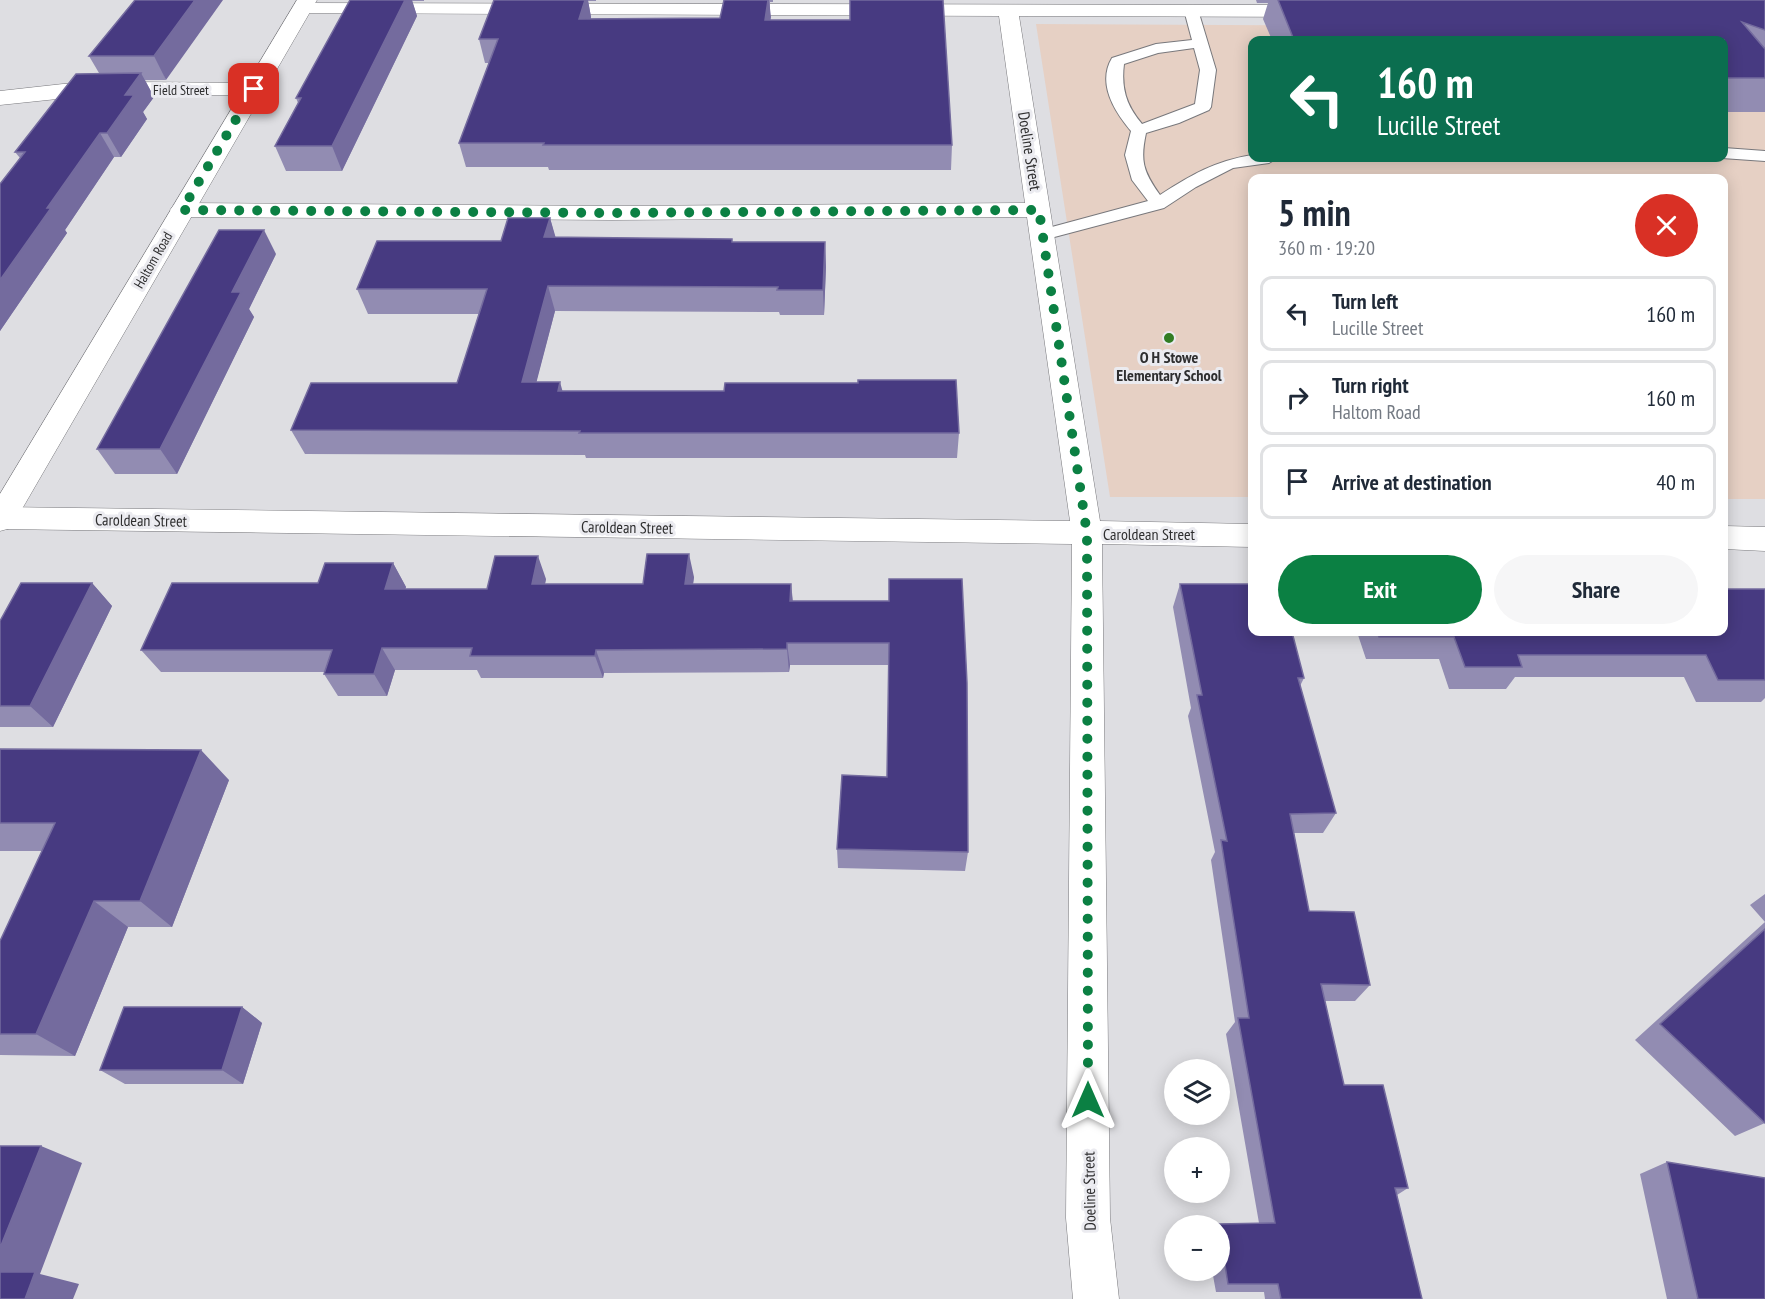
<!DOCTYPE html>
<html lang="en">
<head>
<meta charset="utf-8">
<style>
  body { margin:0; font-family:"PT Sans Narrow",sans-serif; background:#f6f6f7; color:#1f2937; height:100vh; display:flex; flex-direction:column; font-size:22px; white-space:nowrap }
  * { box-sizing:border-box; margin:0 }
  p { font-size:20px; color:#747a83 }
  .icon { flex:none; width:33px; height:33px; fill:none; stroke:currentColor; stroke-width:2; stroke-linecap:round; stroke-linejoin:round }
  .map { position:relative; flex:1; overflow:hidden }
  .details { position:absolute; left:1248px; top:174px; width:480px; height:462px; display:flex; flex-direction:column; background:#fff; border-radius:12px; box-shadow:0 3px 15px #0003 }
  .details>* { flex:none }
  .top-card { position:absolute; left:1248px; top:36px; width:480px; height:126px; border-radius:12px; box-shadow:0 3px 15px #0003; background:#0b6e4f; color:#fff; overflow:hidden }
  .buttons { position:absolute; left:1164px; top:1059px; display:grid; gap:12px }
  .buttons a { display:grid; place-items:center; width:66px; height:66px; border-radius:50%; background:#fff; box-shadow:0 3px 15px #0003; font-size:30px }
  .pin { position:absolute; display:grid; place-items:center; width:51px; height:51px; color:#fff; margin:-26px; border-radius:12px; box-shadow:0 3px 9px #0006 }
  .me { position:absolute; width:66px; margin:-33px; rotate:0deg; stroke-linejoin:round; filter:drop-shadow(0 0 4px #0008) }
  .turn { display:flex; align-items:center; gap:21px; height:126px; padding:0 30px; font-size:27px }
  .turn .icon { width:78px; height:78px; stroke-width:2.5 }
  .turn b { display:block; font-size:42px; line-height:51px }
  .round { display:grid; place-items:center; flex:none; width:63px; height:63px; border-radius:32px; background:#f6f6f7 }
  .head { display:flex; align-items:center; justify-content:space-between; height:102px; padding:0 30px }
  h1 { font-size:36px; font-weight:600; line-height:45px }
  .action { display:flex; gap:12px; margin-top:auto; padding:12px 30px }
  .action a { flex:1; height:69px; border-radius:36px; background:#0b8043; color:#fff; font-size:24px; font-weight:600; line-height:69px; text-align:center }
  .action a+a { background:#f6f6f7; color:#1f2937 }
  ul { padding:0; list-style:none }
  li { display:flex; align-items:center; gap:18px; height:75px; margin:0 12px 9px; padding:0 18px; border:3px solid #e0e1e3; border-radius:12px }
  li div { flex:1 }
  li b { display:block; font-size:22px }
  li em { font-style:normal }
  .map>svg:first-child { display:block }
</style>
</head>
<body>
<div class="map">
<svg width="1765" height="1299" viewBox="0 0 1765 1299">
  <rect width="100%" height="100%" fill="#dedee2"/>
  <path fill="#e6d0c4" fill-rule="evenodd" d="M1036 24 1765 28V499H1724V178H1252V497H1110ZM1252 40H1724V158H1252Z"/>
  <g fill="none" stroke-linecap="round" stroke-linejoin="round">
    <g stroke="#78787c" stroke-width="2">
      <path id="lane" d="M1191 6 1198 10 1216 70 1211 107 1209 110 1179 123 1146 133C1140 161 1143 171 1160 195 1191 175 1215 161 1252 155V158H1277L1269 163 1233 168 1196 187 1164 208 1043 240 1037 239 1034 235 1037 231 1148 201 1132 180 1125 155 1131 131C1114 111 1097 83 1112 58L1156 44 1192 40 1184 10ZM1194 48 1200 70 1195 104 1142 124C1126 105 1121 88 1124 64L1158 53Z
        M1724 148 1765 151V161L1722 158Z"/>
    </g>
    <g stroke="#78787c" stroke-width="1">
      <path id="street" d="M302 3 1310 5 1317 7 1320 11 1317 15 1310 17 1019 16 1100 521 1252 524V547L1102 544 1110 1218 1119 1299H1073L1066 1218 1072 544 0 529V507L1070 521 1027 217 612 220 182 217 174 215 170 210 174 205 182 203 612 206 1025 203 999 16 295 13 292 9 295 5Z
        M127 82 254 83 262 84 265 89 262 94 254 95H95L0 105V91L63 84Z
        M1724 526 1765 527V551L1724 549Z"/>
    </g>
    <g stroke="#78787c" stroke-width="1">
      <path id="secondary" d="M297 0H317L11 528 0 531V494Z"/>
    </g>
    <use href="#lane" fill="#fff" fill-rule="evenodd"/>
    <use href="#street" fill="#fff" fill-rule="evenodd"/>
    <use href="#secondary" fill="#fff" fill-rule="evenodd"/>
  </g>
  <path fill="#928cb2" d="M135 0 166 80H145L154 97 143 112 147 119 121 157H114L65 230 67 233 0 331V184L20 158 15 152 99 73 89 56Z
    M350 0H424V1H412L417 16 342 171H286L275 146 298 103 296 98Z
    M494 0H596V1H588L591 17V19L720 18 724 0H773V2H770V20L952 145 951 170H549L548 167H466L459 143 489 63H485L479 39Z
    M1256 0H1765V112H1724V40H1272L1263 19 1268 3H1257Z
    M550 218 555 237 732 242H825L826 267 824 315H780L779 312 555 311 536 382 562 391 959 433 957 458H586L585 455 305 454 291 430 457 383 479 314H368L357 289 501 241Z
    M276 254 249 309 254 317 177 474H115L97 449Z
    M393 563 406 587 405 589H487L546 579 545 584H643L694 577 693 584H791L793 601H889L968 852 965 871 838 868 837 849 887 777 889 665H790L789 672 604 673 603 678H481L477 670H395L387 696H338L324 674V672H161L141 650 318 583Z
    M92 583 112 606 53 727H0V621Z
    M1180 584 1304 678 1300 686 1336 813 1323 833H1294L1309 911 1370 985 1355 1001H1325L1344 1085 1408 1188 1397 1195 1422 1299H1265L1264 1292H1216L1212 1270H1220V1226H1216L1218 1224 1259 1223 1226 1034 1235 1022 1211 860 1215 852 1188 716 1191 708 1173 607Z
    M1765 589V698L1761 702H1696L1684 677H1515L1506 689H1449L1439 659H1366L1357 632H1724Z
    M0 749 229 780 172 927H128L75 1056 0 1055V941L42 851H0Z
    M1765 894V1123L1735 1136 1635 1040 1765 922 1750 905Z
    M242 1007 262 1023 243 1084H125L100 1070Z
    M1667 1162 1765 1299H1667L1640 1174Z"/>
  <path fill="#746b9e" d="M195 0H223L166 80 154 56Z
    M405 0H412L417 16 342 171 332 146Z
    M585 0H588L591 17 584 43 579 19Z
    M768 0H769L771 17 767 44 765 20Z
    M141 73 154 97 143 112 147 119 121 157 107 133 125 95Z
    M100 133 114 157 65 230 67 233 0 331V280L47 208Z
    M550 218 557 242 544 237Z
    M264 230 276 254 249 309 254 317 177 474 160 449 232 292Z
    M825 242 826 267 824 315 823 290Z
    M548 286 555 311 530 407 522 382Z
    M560 382 567 407 558 391Z
    M689 554 694 577 690 607 685 584Z
    M538 556 546 579 540 607 532 584Z
    M393 563 406 587 398 612 385 589Z
    M92 583 112 606 53 727 30 706Z
    M791 584 793 607 790 601Z
    M787 643 790 665 789 672 787 649Z
    M382 648 395 670 387 696 374 674Z
    M596 650 604 673 603 678 595 656Z
    M201 750 229 780 172 927 140 901Z
    M94 901 128 927 75 1056 36 1034Z
    M242 1007 262 1023 243 1084 222 1070Z
    M41 1146 82 1163 40 1274 79 1284 73 1299H25L0 1275V1248Z"/>
  <path fill="#473a81" stroke="#746b9e" stroke-width="1.5" d="M135 0H195L154 56H89Z
    M350 0H405L332 146H275L301 98H296Z
    M494 0H585L579 19 720 18 724 0H768L765 20H850V0H943L952 145H543L544 143H459L498 39H479Z
    M1278 0H1765V30L1742 22 1765 49V78H1724V40H1294Z
    M141 73 125 95H134L107 133H100L47 208H51L0 280V184L25 152H15L76 74Z
    M508 218H550L544 237 732 239V242H825L823 290H777L778 287 548 286 522 382H560L558 391H724L725 383H858V380H956L959 433H579L580 431 291 430 311 383H457L487 289H357L377 241H501Z
    M219 230H264L232 292H241L160 449H97Z
    M647 554H689L685 584H791L790 601H889V579H962L967 683 968 852 837 849 842 775 887 777 889 643H787V649L596 650 595 656H470L472 648H382L374 674H324L332 650H141L172 583H318L325 563H393L385 589H487L495 556H538L532 584H643Z
    M21 583H92L30 706H0V621Z
    M1180 584H1252V632H1292L1304 678H1298L1336 813 1290 814 1309 911 1354 912 1370 985 1321 984 1344 1085H1383L1408 1188H1395L1422 1299H1281L1278 1284H1228L1220 1233V1226H1218V1224L1275 1223 1238 1018H1249L1221 840 1227 841 1197 695H1202Z
    M1724 589H1765V680H1718L1706 655H1518L1522 667H1465L1454 637H1379L1377 632H1724Z
    M0 749 201 750 140 901H94L36 1034H0V941L55 823H0Z
    M1765 929V1123L1660 1024Z
    M124 1007H242L222 1070H100Z
    M0 1146H41L0 1248Z
    M1667 1162 1765 1178V1299H1698Z
    M0 1272H35L25 1299H0Z"/>
  <g fill="none" stroke-linecap="round" stroke-linejoin="round">
    <path stroke="#0b8043" stroke-width="10" stroke-dasharray="0 18" d="M254 89 182 210 612 213 1039 210 1087 534 1088 1100"/>
  </g>
  <circle fill="#327d24" stroke="#ebebf0" stroke-width="2" cx="1169" cy="338" r="6"/>
  <g text-anchor="middle" stroke-width="6" stroke-linejoin="round" paint-order="stroke">
    <g font-size="14" fill="#2e2e2f" stroke="#ebebf0">
      <text x="181" y="95">Field Street</text>
      <text transform="translate(153 260) rotate(-60)" y="5">Haltom Road</text>
    </g>
    <g font-size="16" fill="#2e2e2f" stroke="#ebebf0">
      <text transform="translate(1030 151) rotate(81)" y="6">Doeline Street</text>
      <text transform="translate(141 520) rotate(1)" y="6">Caroldean Street</text>
      <text transform="translate(627 527) rotate(1)" y="6">Caroldean Street</text>
      <text x="1149" y="540">Caroldean Street</text>
      <text transform="translate(1089 1191) rotate(-91)" y="6">Doeline Street</text>
    </g>
    <g font-size="16" font-weight="bold" fill="#2e2e2f" stroke="#ebebf0">
      <text x="1169" y="363">O H Stowe<tspan x="1169" dy="18">Elementary School</tspan></text>
    </g>
  </g>
</svg>
<div class="buttons">
<a><svg class="icon" aria-label="layers" viewBox="0 0 24 24"><path d="M12 4l9 5-9 5-9-5zM3 14l9 5 9-5"/></svg></a>
<a>+</a>
<a>−</a>
</div>
<div class="pin" style="left:254px;top:89px;background:#d93025"><svg class="icon" aria-label="arrive" viewBox="0 0 24 24"><path d="M6 21V4h12l-3 4 3 4H6"/></svg></div>
<svg class="me" style="left:1088px;top:1100px" viewBox="-20 -20 40 40"><path d="M0-17L14 15 0 8-14 15z" fill="#0b8043" stroke="#fff" stroke-width="4"/></svg>
<div class="top-card">
<div class="turn"><svg class="icon" aria-label="left" viewBox="0 0 24 24"><path d="M17 20v-9H6M10 6l-5 5 5 5"/></svg><div><b>160 m</b>Lucille Street</div></div>
</div>
<section class="details">
<div class="head"><div><h1>5 min</h1><p>360 m · 19:20</p></div><a class="round" style="background:#d93025;color:#fff"><svg class="icon" aria-label="close" viewBox="0 0 24 24"><path d="M6 6l12 12M18 6L6 18"/></svg></a></div>
<ul>
<li><svg class="icon" aria-label="left" viewBox="0 0 24 24"><path d="M17 20v-9H6M10 6l-5 5 5 5"/></svg><div><b>Turn left</b><p>Lucille Street</p></div><em>160 m</em></li>
<li><svg class="icon" aria-label="right" viewBox="0 0 24 24"><path d="M7 20v-9h11M14 6l5 5-5 5"/></svg><div><b>Turn right</b><p>Haltom Road</p></div><em>160 m</em></li>
<li><svg class="icon" aria-label="arrive" viewBox="0 0 24 24"><path d="M6 21V4h12l-3 4 3 4H6"/></svg><div><b>Arrive at destination</b></div><em>40 m</em></li>
</ul>
<div class="action"><a>Exit</a><a>Share</a></div>
</section>
</div>
</body>
</html>
